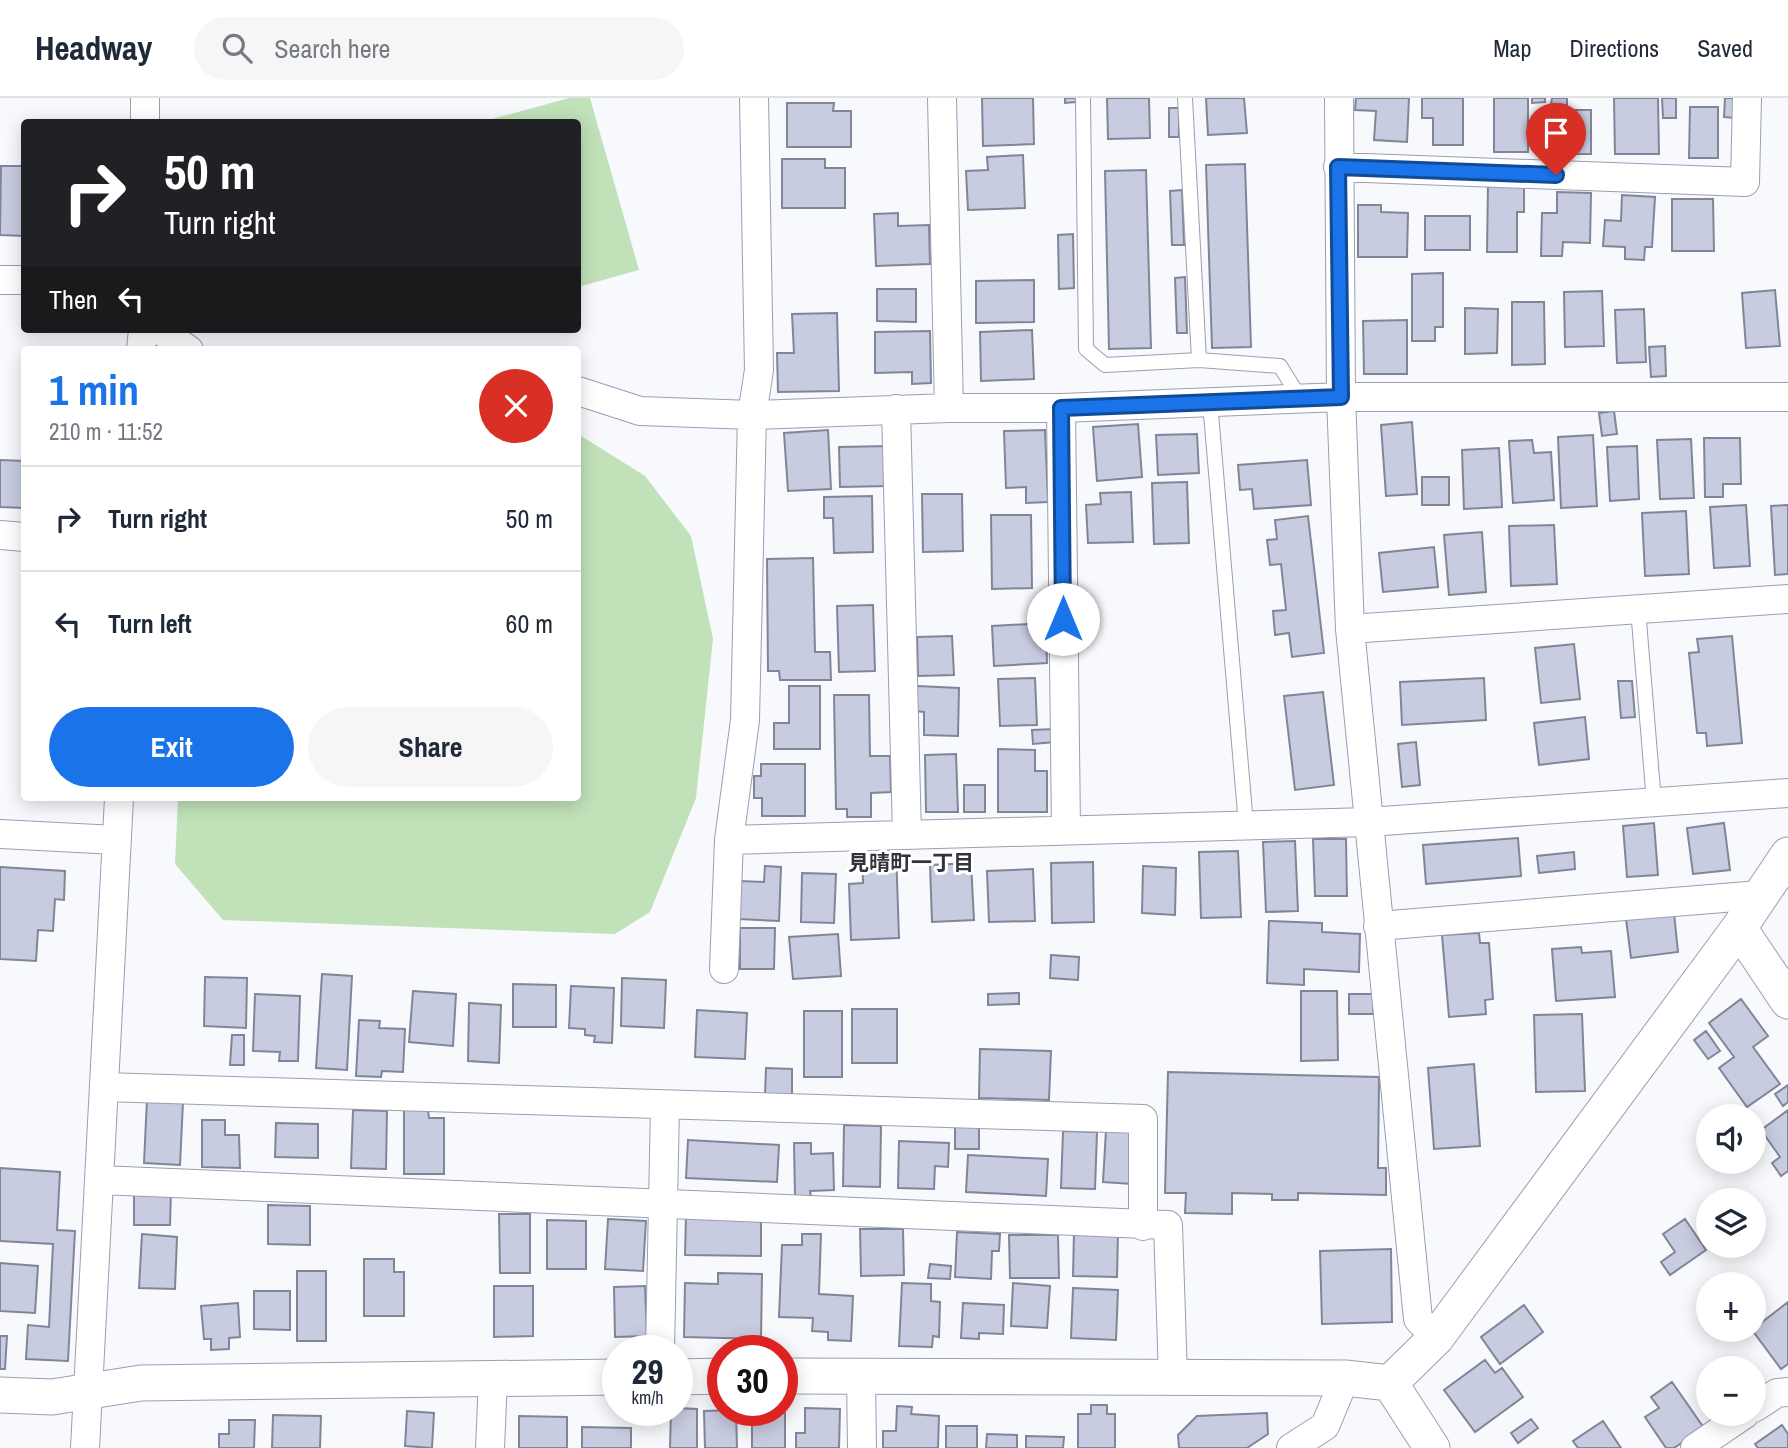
<!DOCTYPE html>
<html lang="en">
<head>
<meta charset="utf-8">
<style>
  body { margin:0; font-family:"Archivo Narrow","Noto Sans JP",sans-serif; background:#f6f6f7; color:#1f2937; height:100vh; display:flex; flex-direction:column; font-size:26px; white-space:nowrap }
  * { box-sizing:border-box; margin:0 }
  p { font-size:23px; color:#747a83 }
  .icon { flex:none; width:38px; height:38px; fill:none; stroke:currentColor; stroke-width:2; stroke-linecap:round; stroke-linejoin:round }
  .map { position:relative; flex:1; overflow:hidden }
  .side { position:absolute; left:21px; top:248px; width:560px; height:455px; display:flex; flex-direction:column; background:#fff; border-radius:7px; box-shadow:0 4px 18px #0003 }
  .side>* { flex:none }
  .banner { position:absolute; left:21px; top:21px; width:560px; height:214px; border-radius:7px; box-shadow:0 4px 18px #0003; background:#202124; color:#fff; overflow:hidden }
  .fabs { position:absolute; left:1696px; top:1006px; display:grid; gap:14px }
  .fabs a { display:grid; place-items:center; width:70px; height:70px; border-radius:50%; background:#fff; box-shadow:0 4px 18px #0003; font-size:35px }
  .speed { position:absolute; left:602px; top:1237px; display:flex; gap:14px; font-size:35px; font-weight:700; text-align:center }
  .speed>* { display:grid; place-content:center; width:91px; height:91px; border-radius:50%; background:#fff; box-shadow:0 4px 18px #0003; line-height:1 }
  .speed small { font-size:18px; font-weight:400 }
  .speed .limit { border:10px solid #d22; background:#fff; color:#111 }
  .pin { position:absolute; display:grid; place-items:center; width:60px; height:60px; color:#fff; margin:-72px -30px; border-radius:50% 50% 50% 0; rotate:-45deg; box-shadow:0 0 7px #0007 }
  .pin .icon { rotate:45deg }
  .me { position:absolute; width:77px; margin:-38px; rotate:0deg; stroke-linejoin:round; filter:drop-shadow(0 0 5px #0008) }
  .turn { display:flex; align-items:center; gap:24px; height:147px; padding:0 28px; font-size:32px }
  .turn .icon { width:91px; height:91px; stroke-width:2.5 }
  .turn b { display:block; font-size:49px; line-height:60px }
  .then { display:flex; align-items:center; height:66px; padding:0 28px; background:#0003; gap:14px; font-size:26px }
  .round { display:grid; place-items:center; flex:none; width:74px; height:74px; border-radius:37px; background:#f6f6f7 }
  .summary { display:flex; align-items:center; justify-content:space-between; height:119px; padding:0 28px }
  h1 { font-size:42px; font-weight:700; line-height:52px; color:#1a73e8 }
  .primary-button { display:flex; gap:14px; margin-top:auto; padding:14px 28px }
  .primary-button a { flex:1; height:80px; border-radius:42px; background:#1a73e8; color:#fff; font-size:28px; font-weight:700; line-height:80px; text-align:center }
  .primary-button a+a { background:#f6f6f7; color:#1f2937 }
  ul { padding:0; list-style:none }
  li { display:flex; align-items:center; gap:21px; height:105px; padding:0 28px; border-top:2px solid #e0e1e3 }
  li div { flex:1 }
  li b { display:block; font-size:26px }
  li em { font-style:normal }
  header { display:flex; align-items:center; gap:42px; box-sizing:border-box; height:98px; padding:0 35px; background:#fff; border-bottom:2px solid #e0e1e3 }
  header strong { font-size:33px }
  nav { display:flex; gap:38px; margin-inline-start:auto; font-size:24px }
  .search { width:490px; height:63px; background:#f6f6f7; display:flex; align-items:center; gap:18px; box-sizing:border-box; padding:0 24px; border-radius:38px; color:#747a83; font-size:26px }
  .map>svg:first-child { display:block }
</style>
</head>
<body>
<header>
<strong>Headway</strong>
<div class="search"><svg class="icon" aria-label="search" viewBox="0 0 24 24"><circle cx="10" cy="10" r="6"/><path d="M15 15l6 6"/></svg>Search here</div>
<nav><a>Map</a><a>Directions</a><a>Saved</a></nav>
</header>
<div class="map">
<svg width="1788" height="1350" viewBox="0 0 1788 1350">
  <rect width="100%" height="100%" fill="#f8f9fd"/>
  <path fill="#c1e1b9" d="M569 0H590L639 172 578 189V24H481Z
    M578 336 645 378 691 438 713 541 696 700 650 814 615 836 223 822 175 766 178 700H578Z"/>
  <path fill="#c8cce1" stroke="#818598" stroke-width="2" d="M982 0H1033L1034 46 983 48Z
    M1065 0H1076V4L1065 5Z
    M1107 0H1149L1150 40 1108 41Z
    M1206 0H1244L1247 35 1208 37Z
    M1356 0H1409L1407 44 1374 42 1376 13 1355 12Z
    M1422 0H1463V47H1433V20H1422Z
    M1494 0H1528V54H1494Z
    M1532 0H1545V4L1532 5Z
    M1552 0H1567V7L1551 6Z
    M1614 0H1658L1659 56H1615Z
    M1662 0H1676V20H1663Z
    M1725 0H1735L1734 20 1724 19Z
    M787 5H834L833 13H851V49H787Z
    M1690 9H1718V60H1689Z
    M1169 10H1179V39H1169Z
    M1550 12H1591V56H1550Z
    M1023 57 1025 110 968 112 966 73 988 72 987 59Z
    M782 61H825V70H845V110H782Z
    M1245 66 1251 249 1212 250 1206 67Z
    M1 68H24V138L0 137Z
    M1146 72 1151 250 1109 251 1105 73Z
    M1488 86H1524V114H1517V154H1487Z
    M1182 92 1184 147H1172L1170 93Z
    M1557 94 1591 95 1590 145 1563 144 1562 158H1541L1542 115H1557Z
    M1622 97 1655 99 1652 149H1645L1644 162 1625 161V149L1603 148 1605 122 1621 123Z
    M1672 101H1713L1714 153H1672Z
    M1358 107H1381V114L1408 115 1407 159H1358Z
    M898 115V128L929 127 930 166 876 168 874 116Z
    M1425 118H1470V152H1425Z
    M1073 136 1074 190 1059 191 1058 137Z
    M1443 175V229H1435V243H1412V176Z
    M1185 179 1187 235H1177L1175 180Z
    M1034 182V224L976 225V183Z
    M877 191H916V224L877 223Z
    M1775 192 1780 248 1746 250 1742 195Z
    M1602 193 1604 248 1565 249 1564 194Z
    M1512 204H1544L1545 266 1512 267Z
    M1465 210 1498 211 1497 255 1465 256Z
    M1644 211 1646 264 1617 265 1615 212Z
    M837 215 839 293 778 294 777 255H794L792 216Z
    M1407 222V276H1364L1363 223Z
    M1032 232 1034 281 981 283 980 234Z
    M930 233 931 285 912 286V274L875 275V234Z
    M1665 248 1666 278 1651 279 1649 249Z
    M1614 313 1617 336 1602 338 1599 315Z
    M1412 324 1417 396 1386 398 1381 327Z
    M1138 326 1142 379 1097 383 1093 329Z
    M828 332 831 391 788 393 784 335Z
    M1045 332 1048 404 1026 405V389L1006 390 1004 333Z
    M1197 336 1199 375 1158 377 1156 337Z
    M1593 337 1597 408 1561 410 1558 339Z
    M1704 340H1740L1741 386H1723V399H1705Z
    M1691 341 1694 400 1660 401 1657 342Z
    M1532 342 1534 355 1551 354 1554 402 1513 405 1509 343Z
    M889 348 890 388 840 389 839 349Z
    M1637 348 1639 401 1610 403 1607 349Z
    M1499 350 1502 409 1464 411 1462 352Z
    M0 362 24 363V410L0 409Z
    M1307 362 1311 407 1254 411 1252 391 1240 392 1238 367Z
    M1422 379H1449V407H1422Z
    M1187 384 1189 445 1154 446 1152 385Z
    M1131 394 1133 444 1088 445 1086 407 1101 406 1100 395Z
    M922 396H962L963 453 923 454Z
    M872 398 873 454 834 455 833 420H824V399Z
    M1746 407 1750 468 1714 470 1710 409Z
    M1788 407V476L1775 477 1771 408Z
    M1686 413 1689 476 1645 478 1642 415Z
    M991 417H1031L1032 490 992 491Z
    M1308 418 1324 555 1292 559 1289 535 1275 537 1273 513 1286 512 1281 466 1270 467 1267 442 1277 441 1275 422Z
    M1554 427 1557 486 1511 488 1509 428Z
    M1482 434 1486 494 1449 497 1444 437Z
    M1434 449 1438 489 1383 494 1379 455Z
    M813 460 815 554H830L831 582H780L779 573H768L767 461Z
    M873 507 875 573 839 574 837 508Z
    M1046 525 1047 565 994 568 992 528Z
    M952 538 954 577 918 578 917 539Z
    M1732 538 1742 645 1707 648 1706 635H1697L1689 555 1699 554 1697 541Z
    M1574 546 1580 601 1541 605 1535 550Z
    M1035 580 1037 627 1000 628 998 581Z
    M1484 580 1486 622 1402 627 1400 584Z
    M1618 583H1632L1635 619 1621 620Z
    M789 588H820V651H774V625H789Z
    M917 588 959 590 958 638 924 637V614L916 613Z
    M1323 594 1334 687 1295 692 1284 598Z
    M834 597H869L870 658H890L891 694 871 695V719H847V711H836Z
    M1585 619 1589 661 1539 667 1534 625Z
    M1054 631 1055 644 1033 646 1032 632Z
    M1416 644 1420 687 1402 689 1398 646Z
    M998 651 1035 652V673H1047V714H998Z
    M956 656 958 714H926L925 657Z
    M761 666H805V718H762V700H754V678H761Z
    M964 687H985V714H964Z
    M1654 725 1658 777 1627 779 1623 728Z
    M1724 725 1730 772 1693 776 1687 730Z
    M1518 740 1521 778 1426 786 1423 747Z
    M1313 741H1346L1347 798H1315Z
    M1295 743 1298 813 1266 814 1263 744Z
    M896 751 899 840 851 842 849 786 863 785 862 752Z
    M1238 753 1241 819 1201 820 1199 754Z
    M1574 754 1575 771 1539 775 1537 758Z
    M1093 764 1094 824 1052 825 1051 765Z
    M971 765 974 822 932 824 930 767Z
    M765 768 781 769 779 823 739 821 740 783 764 784Z
    M1143 768 1176 770 1175 817 1142 815Z
    M0 769 65 773 64 802 55 801 53 833 38 832 36 863 0 861Z
    M1033 771 1035 823 989 824 987 773Z
    M802 775 836 776 834 825 801 824Z
    M1674 815 1678 854 1631 860 1626 821Z
    M1269 823 1322 825V834L1360 836 1359 874 1304 871V887L1267 885Z
    M740 830H775L774 871H740Z
    M1479 835 1480 845H1489L1493 901 1485 902 1486 916 1449 919 1442 837Z
    M838 836 841 878 793 881 789 839Z
    M1581 849 1582 855 1611 853 1615 899 1556 903 1552 851Z
    M1051 857 1079 859 1078 882 1050 880Z
    M322 876 352 878 347 972 316 970Z
    M205 879 247 880 246 930 204 928Z
    M622 880 666 882 664 930 621 928Z
    M513 886 556 887V929H513Z
    M571 888 614 890 612 945 594 944 595 938 585 937V931L569 930Z
    M413 893 456 896 453 948 409 944Z
    M1301 893H1337L1338 962 1301 963Z
    M1019 895V906L988 907V896Z
    M255 896 300 898 298 963H279L280 954 253 953Z
    M1349 896H1374L1373 916H1349Z
    M1741 901 1768 938 1753 949 1780 986 1747 1009 1719 970 1734 959 1709 925Z
    M469 905 501 907 499 965 468 963Z
    M852 911H897V965H852Z
    M697 912 747 915 745 961 695 959Z
    M804 913H842V979H804Z
    M1582 916 1585 993 1536 994 1534 917Z
    M359 922 380 923 379 930 405 931 403 974 382 973 381 979 356 978Z
    M1706 933 1720 953 1708 961 1694 942Z
    M232 937H244V967H230Z
    M980 951 1051 953 1049 1002 979 1000Z
    M1474 966 1480 1048 1434 1051 1428 970Z
    M766 970 792 971V997L765 996Z
    M1168 974 1379 979 1378 1070H1386V1097L1298 1095V1102H1272V1096L1232 1095V1116L1185 1115 1186 1095H1165Z
    M1788 987V1004L1783 1008 1775 996Z
    M147 1001 183 1004 180 1067 144 1065Z
    M353 1012 387 1013 386 1071 351 1070Z
    M404 1012H428L429 1020H444V1076H404Z
    M1788 1012V1073L1781 1078 1772 1065 1780 1059 1761 1032Z
    M202 1022H225V1037H239L240 1070 202 1069Z
    M276 1025 318 1026V1060L275 1059Z
    M844 1027 881 1028 880 1089 843 1088Z
    M955 1027H979V1051H955Z
    M1106 1032 1135 1034 1132 1086 1103 1084Z
    M1063 1033 1097 1034 1095 1091 1061 1090Z
    M688 1042 779 1047 777 1084 686 1080Z
    M899 1043 949 1045 948 1069 935 1068 934 1091 898 1090Z
    M794 1045H811V1056L833 1055 834 1092 810 1093 811 1099H795Z
    M968 1057 1048 1061 1046 1098 966 1094Z
    M0 1070 60 1074 57 1132 75 1133 68 1263 26 1261 28 1227 49 1229 53 1146 0 1143Z
    M134 1092H171L170 1127H134Z
    M268 1107 310 1108V1147L268 1146Z
    M499 1116H530V1175H500Z
    M686 1118 761 1119V1158L685 1157Z
    M608 1121 646 1123 643 1173 605 1171Z
    M1685 1121 1706 1152 1670 1177 1661 1164 1675 1154 1663 1136Z
    M547 1122 586 1123V1171H547Z
    M860 1131H903L904 1177 861 1178Z
    M957 1134 1000 1136 999 1153H992L991 1181 955 1179Z
    M1074 1134 1118 1135 1117 1179 1073 1178Z
    M142 1136 177 1139 175 1191 139 1190Z
    M802 1136H821L819 1196 853 1198 851 1243 828 1242V1234L812 1233 813 1220 779 1219 782 1147H802Z
    M1009 1137H1058L1059 1180H1010Z
    M1391 1151 1392 1224 1322 1226 1320 1153Z
    M364 1161H394V1174H404V1218H364Z
    M0 1165 38 1168 35 1215 0 1213Z
    M930 1166 951 1168 950 1181 928 1180Z
    M297 1173H326V1243H297Z
    M718 1175 762 1176 761 1241 684 1239 685 1185 718 1186Z
    M1736 1176 1743 1186H1721Z
    M902 1185 931 1186V1203L940 1204 939 1239 933 1238 932 1249 899 1248Z
    M1013 1185 1050 1188 1047 1230 1011 1228Z
    M494 1188H533V1238L494 1239Z
    M645 1188 647 1238 615 1239 614 1189Z
    M1073 1190 1118 1192 1116 1242 1071 1240Z
    M254 1193H290V1232L254 1231Z
    M1788 1204V1266L1781 1271 1752 1232Z
    M238 1205 240 1239 229 1240V1251L211 1252V1241H204L201 1208Z
    M963 1205 1004 1207 1003 1236 979 1235V1241L961 1240Z
    M1524 1207 1543 1234 1500 1266 1481 1239Z
    M0 1238H7L5 1271H0Z
    M1485 1262 1495 1275 1502 1270 1523 1299 1475 1334 1444 1292Z
    M1672 1284 1704 1330 1674 1350H1666L1645 1319 1659 1310 1651 1299Z
    M1091 1307H1107V1316H1115V1350H1078V1316H1091Z
    M897 1308 912 1309 911 1316 939 1318 938 1350H883V1333H896Z
    M677 1310 697 1311V1350H670L671 1312Z
    M805 1310 840 1311 839 1350H796V1335H805Z
    M736 1312 737 1350H705L704 1313Z
    M407 1313 434 1315 432 1350 405 1348Z
    M752 1315H785V1350H752Z
    M1267 1315 1268 1336 1247 1350H1179L1178 1337 1197 1318Z
    M273 1317 321 1318 320 1350H272Z
    M519 1318 567 1319V1350H519Z
    M1531 1321 1538 1330 1518 1345 1511 1335Z
    M229 1322H255L254 1350H219V1336H229Z
    M1603 1323 1621 1350H1578L1573 1343Z
    M1782 1327 1788 1336V1350H1758L1755 1346Z
    M946 1328H977V1350H946Z
    M582 1329 631 1330V1350H582Z
    M987 1336 1017 1337V1350H986Z
    M1026 1338 1064 1339 1063 1350H1026Z"/>
  <g fill="none" stroke-linecap="round" stroke-linejoin="round">
    <g stroke="#9b9eb3" stroke-width="16">
      <path id="service" d="M1083 0 1086 251 1105 267 1199 262 1280 268 1300 300
        M1185 0 1199 262
        M1210 304 1246 727
        M1638 511 1654 704"/>
    </g>
    <g stroke="#9b9eb3" stroke-width="30">
      <path id="minor" d="M942 0 949 310
        M1339 0 1341 299 1350 531 1418 1221 1436 1240
        M145 24V0
        M1338 69 1745 84 1747 0
        M0 182H24
        M158 231 189 252
        M141 252 143 231
        M578 293 640 313 752 317 949 310H1061L1341 299H1788
        M1061 310 1066 732
        M896 311 907 737
        M0 437 24 439
        M1350 531 1788 501
        M0 736 116 742
        M729 742 1368 724 1788 695
        M1378 828 1760 797
        M724 871 729 742 745 622 752 317 759 272 754 0
        M104 989 1143 1021V1128
        M99 1082 1168 1127 1173 1279
        M660 1253 665 1007
        M861 1277 862 1350
        M1754 1310 1777 1295 1788 1294
        M85 1350 119 700
        M490 1350 493 1281
        M1291 1350 1325 1328 1345 1280
        M1695 1350 1745 1316"/>
    </g>
    <g stroke="#9b9eb3" stroke-width="37">
      <path id="tertiary" d="M1739 830 1788 903
        M782 1278 1345 1280 1390 1285
        M677 1279 723 1278
        M1390 1285 1436 1240 1739 830 1788 757
        M1390 1285 1432 1350
        M0 1297 52 1299 141 1285 618 1279"/>
    </g>
    <use href="#service" stroke="#fff" stroke-width="14"/>
    <use href="#minor" stroke="#fff" stroke-width="28"/>
    <use href="#tertiary" stroke="#fff" stroke-width="35"/>
  </g>
  <g fill="none" stroke-linecap="round" stroke-linejoin="round">
    <g stroke="#114b97" stroke-width="18">
      <path id="route" d="M1063 521 1061 310 1341 299 1338 69 1556 77"/>
    </g>
    <use href="#route" stroke="#1a73e8" stroke-width="12"/>
  </g>
  <g text-anchor="middle" stroke-width="6" stroke-linejoin="round" paint-order="stroke">
    <g font-size="21" font-weight="bold" fill="#32333b" stroke="#fff">
      <text x="911" y="772">見晴町一丁目</text>
    </g>
  </g>
</svg>
<div class="fabs">
<a><svg class="icon" aria-label="sound" viewBox="0 0 24 24"><path d="M4 9h4l5-4v14l-5-4H4zM17 9q2 3 0 6"/></svg></a>
<a><svg class="icon" aria-label="layers" viewBox="0 0 24 24"><path d="M12 4l9 5-9 5-9-5zM3 14l9 5 9-5"/></svg></a>
<a>+</a>
<a>−</a>
</div>
<div class="speed"><div>29<small>km/h</small></div><div class="limit">30</div></div>
<div class="pin" style="left:1556px;top:77px;background:#d93025"><svg class="icon" aria-label="arrive" viewBox="0 0 24 24"><path d="M6 21V4h12l-3 4 3 4H6"/></svg></div>
<svg class="me" style="left:1063px;top:521px" viewBox="-20 -20 40 40"><circle r="19" fill="#fff"/><path d="M0-13L10 11 0 6-10 11z" fill="#1a73e8"/></svg>
<div class="banner">
<div class="turn"><svg class="icon" aria-label="right" viewBox="0 0 24 24"><path d="M7 20v-9h11M14 6l5 5-5 5"/></svg><div><b>50 m</b>Turn right</div></div>
<div class="then">Then<svg class="icon" aria-label="left" viewBox="0 0 24 24"><path d="M17 20v-9H6M10 6l-5 5 5 5"/></svg></div>
</div>
<section class="side">
<div class="summary"><div><h1>1 min</h1><p>210 m · 11:52</p></div><a class="round" style="background:#d93025;color:#fff"><svg class="icon" aria-label="close" viewBox="0 0 24 24"><path d="M6 6l12 12M18 6L6 18"/></svg></a></div>
<ul>
<li><svg class="icon" aria-label="right" viewBox="0 0 24 24"><path d="M7 20v-9h11M14 6l5 5-5 5"/></svg><div><b>Turn right</b></div><em>50 m</em></li>
<li><svg class="icon" aria-label="left" viewBox="0 0 24 24"><path d="M17 20v-9H6M10 6l-5 5 5 5"/></svg><div><b>Turn left</b></div><em>60 m</em></li>
</ul>
<div class="primary-button"><a>Exit</a><a>Share</a></div>
</section>
</div>
</body>
</html>
